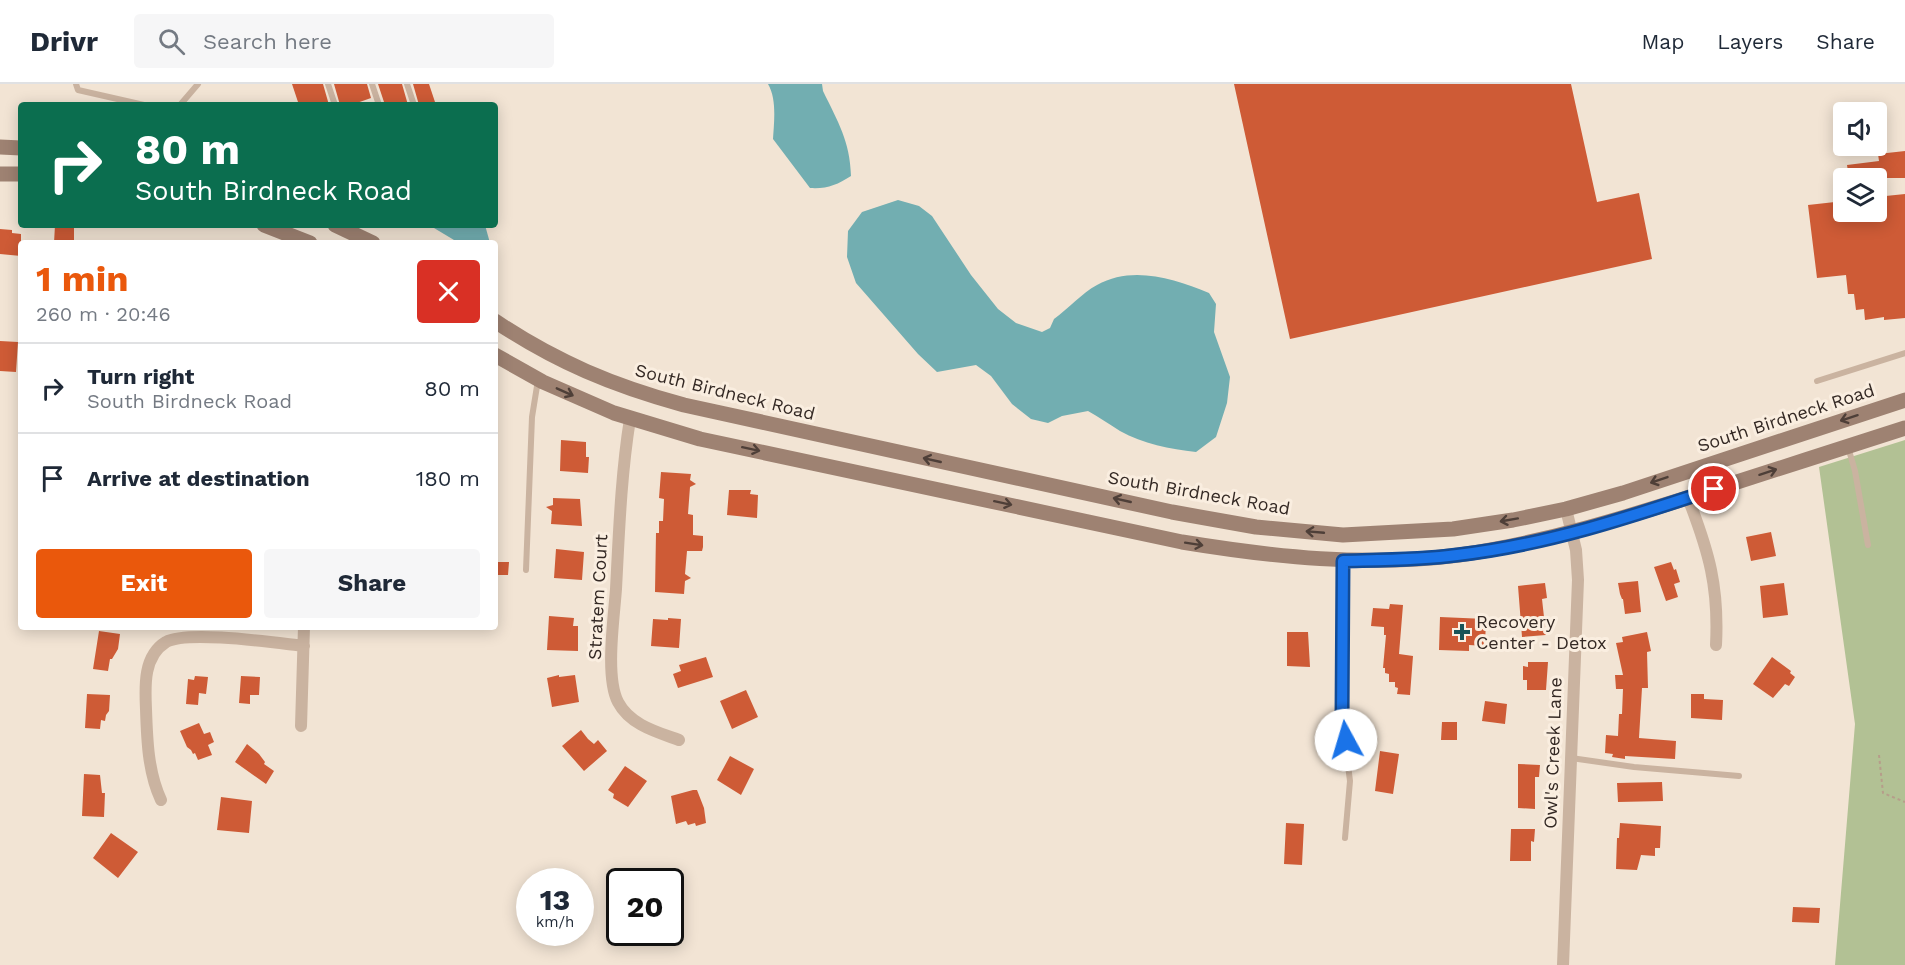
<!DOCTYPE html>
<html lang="en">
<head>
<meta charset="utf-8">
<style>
  body { margin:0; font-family:"Work Sans",sans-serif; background:#f6f6f7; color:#1f2937; height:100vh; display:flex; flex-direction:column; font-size:22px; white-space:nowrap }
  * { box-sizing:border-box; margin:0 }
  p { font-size:20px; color:#747a83 }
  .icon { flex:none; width:33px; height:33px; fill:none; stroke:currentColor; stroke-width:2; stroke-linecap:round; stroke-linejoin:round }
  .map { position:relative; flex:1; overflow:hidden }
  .side { position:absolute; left:18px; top:156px; width:480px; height:390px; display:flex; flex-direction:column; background:#fff; border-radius:6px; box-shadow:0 3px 15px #0003 }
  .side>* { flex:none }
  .banner { position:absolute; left:18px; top:18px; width:480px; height:126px; border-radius:6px; box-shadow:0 3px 15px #0003; background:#0b6e4f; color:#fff; overflow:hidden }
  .controls { position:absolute; left:1833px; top:18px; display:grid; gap:12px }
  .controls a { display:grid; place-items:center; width:54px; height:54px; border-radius:6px; background:#fff; box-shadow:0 3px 15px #0003; font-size:30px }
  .speed { position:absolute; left:516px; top:784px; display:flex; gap:12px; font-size:30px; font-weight:700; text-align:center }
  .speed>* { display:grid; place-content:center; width:78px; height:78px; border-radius:50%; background:#fff; box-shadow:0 3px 15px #0003; line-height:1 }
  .speed small { font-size:15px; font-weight:400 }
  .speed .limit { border:3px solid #111; border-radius:9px; background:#fff; color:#111 }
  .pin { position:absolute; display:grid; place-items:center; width:51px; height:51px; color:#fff; margin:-26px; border:3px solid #fff; border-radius:50%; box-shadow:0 2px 6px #0007 }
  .me { position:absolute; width:66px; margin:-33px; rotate:354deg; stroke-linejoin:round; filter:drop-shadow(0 0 4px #0008) }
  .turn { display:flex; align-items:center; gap:21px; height:126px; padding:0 18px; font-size:27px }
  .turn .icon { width:78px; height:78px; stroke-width:2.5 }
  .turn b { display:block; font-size:42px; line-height:51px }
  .round { display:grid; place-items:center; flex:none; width:63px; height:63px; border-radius:6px; background:#f6f6f7 }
  .overview { display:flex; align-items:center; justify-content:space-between; height:102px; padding:0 18px }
  h1 { font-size:36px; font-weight:700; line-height:45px; color:#ea580c }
  .cta { display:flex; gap:12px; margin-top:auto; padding:12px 18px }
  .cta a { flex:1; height:69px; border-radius:6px; background:#ea580c; color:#fff; font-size:24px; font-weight:700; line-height:69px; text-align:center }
  .cta a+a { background:#f6f6f7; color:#1f2937 }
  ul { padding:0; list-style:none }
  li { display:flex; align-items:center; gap:18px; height:90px; padding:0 18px; border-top:2px solid #e0e1e3 }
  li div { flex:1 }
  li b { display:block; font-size:22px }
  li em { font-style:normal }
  header { display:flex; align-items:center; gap:36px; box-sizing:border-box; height:84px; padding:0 30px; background:#fff; border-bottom:2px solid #e0e1e3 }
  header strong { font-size:28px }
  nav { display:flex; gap:33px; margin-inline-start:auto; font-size:21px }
  .search { width:420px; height:54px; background:#f6f6f7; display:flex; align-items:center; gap:15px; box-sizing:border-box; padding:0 21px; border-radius:6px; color:#747a83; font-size:22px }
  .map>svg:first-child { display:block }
</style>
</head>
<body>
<header>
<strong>Drivr</strong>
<div class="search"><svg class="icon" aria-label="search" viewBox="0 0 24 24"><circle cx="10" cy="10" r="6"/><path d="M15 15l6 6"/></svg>Search here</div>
<nav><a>Map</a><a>Layers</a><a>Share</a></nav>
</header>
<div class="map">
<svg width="1905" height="881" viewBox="0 0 1905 881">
  <rect width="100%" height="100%" fill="#f2e4d4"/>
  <path fill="#b2c194" d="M1905 356V881H1835L1855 640 1819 383Z"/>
  <path fill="#72aeb1" d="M768 0H822L823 7C838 38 850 57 851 92 837 101 827 105 810 104L773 55C774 38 777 15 768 0Z
    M898 116 919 122 932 132 971 191 998 225 1016 239 1042 248 1050 244 1054 235C1068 225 1082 209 1097 201 1133 181 1174 195 1209 209L1216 220 1214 248 1230 293 1227 319 1216 353 1196 368C1170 365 1143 360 1120 347 1109 340 1099 333 1088 327L1062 332 1048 339 1031 335 1012 320 991 292 976 281 937 288 918 270 856 199 847 173 848 147 862 128Z
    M429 141H485L490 159H459Z"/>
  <path fill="#ce5b36" d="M292 0H323L329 21H299Z
    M334 0H367L371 14 351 21H340Z
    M378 0H402L408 21H385Z
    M413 0H429L436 21H419Z
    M1234 0H1571L1597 118 1639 109 1652 175 1290 255Z
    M1905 67V94H1849L1847 81 1879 77 1878 70Z
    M1905 110V234L1884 236V233L1865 236 1864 225 1856 226 1854 210H1848L1846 191 1817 194 1808 121 1844 117V128H1876V113Z
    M55 141H72L74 143V159H54Z
    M0 145 12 146V149L21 150V172L0 170Z
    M0 257 18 258 16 288 0 287Z
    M561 356 586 358V373H589L588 389 560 387Z
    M661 388 691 390 690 396 696 400 690 403 688 430 693 431V451L703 452V463L702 467H687L685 490 691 494 685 497 684 510 655 508 656 449H659V437H663L664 415 659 414Z
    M729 406H751L750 410 758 411 757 434 727 431Z
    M553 414 580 415 582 442 551 440 552 427 546 423 553 421Z
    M1771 448 1776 472 1751 477 1746 453Z
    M556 465 584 468 582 496 554 494Z
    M495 478H509L508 491H495Z
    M1671 478 1674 486 1676 485 1680 498 1674 500 1678 513 1666 517 1654 483Z
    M1638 497 1641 528 1625 530 1623 515H1622L1620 510 1618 499Z
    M1545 499 1547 514 1542 515 1546 551 1522 553 1518 502Z
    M1784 499 1788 531 1763 534 1760 502Z
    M1390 520 1403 521 1399 570 1413 572 1410 611 1397 610 1398 604 1395 603V598H1389V590L1385 589V584H1383L1386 551H1384V543L1371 542 1373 524 1389 525Z
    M549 532 574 534 573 542H578V567L547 566Z
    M1440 533 1486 535 1485 562 1469 561V567L1439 566Z
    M668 534 681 535 679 564 651 562 653 535 668 536Z
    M99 547 120 550 118 565 112 575H110L108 587 93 585Z
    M1287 548H1308L1310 583 1287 582Z
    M1647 548 1651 567 1647 568 1648 604H1642L1639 654 1676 657 1675 675 1625 672V675L1612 673 1613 670 1605 669 1606 651 1618 652 1619 630H1622L1623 605H1616L1615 591H1623L1616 559 1623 558 1622 553Z
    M706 573 713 593 678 604 673 590 681 587 679 581Z
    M1772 573 1791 587 1790 589 1795 593 1789 602 1785 600 1773 614 1753 600Z
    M1528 578H1548L1546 606H1527V596H1523V582L1528 583Z
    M559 591V593L575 591 579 618 552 623 547 594Z
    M195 592 208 593 206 610 199 609 198 621 186 620 188 595 194 596Z
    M241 592 260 593 259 611H250V620L239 619Z
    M746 606 758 633 732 645 720 617Z
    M87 610 110 611 109 627 106 631 105 637 101 636 100 645 85 644Z
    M1691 610H1704V615L1723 616 1722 636 1691 634Z
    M1485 617 1507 620 1505 640 1482 637Z
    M1442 638H1457V656H1441Z
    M199 639 204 650 210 648 214 658 208 661 212 671 198 676 195 669 193 670 191 666 187 663 180 647Z
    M581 646 588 655 594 660 598 656 607 667 584 687 562 662Z
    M247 660 259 670 265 678 264 680 274 687 266 700 235 678Z
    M1380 667 1399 670 1393 710 1375 707Z
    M730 672 754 685 741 711 717 696Z
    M1518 680 1540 681 1539 693H1535V725L1518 724Z
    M625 682 647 697 628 723 613 714 614 710 608 706Z
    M84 690 100 691 102 709H105L104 733 82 732Z
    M1662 698 1663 717 1618 718 1617 699Z
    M693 706H697L704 724 706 739 696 742 695 739 688 741 686 737 676 740 671 712Z
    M221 713 252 717 249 749 217 746Z
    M1286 739 1304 740 1302 781 1284 780Z
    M1620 739 1661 742 1660 764H1655V772L1641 771 1637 786 1616 785 1617 754H1619Z
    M1511 745H1535L1534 758 1531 757V777H1510Z
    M111 749 138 768 118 794 93 774Z
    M1793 823 1820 824 1819 839 1792 838Z"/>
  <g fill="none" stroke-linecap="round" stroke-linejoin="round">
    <path stroke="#b69d8a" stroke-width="2" stroke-dasharray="3 3" stroke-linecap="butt" d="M1879 671 1883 709 1905 718"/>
    <path stroke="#cab3a0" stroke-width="6" d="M76 0 78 6 144 21
      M328 0 335 21
      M372 0 379 21
      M407 0 414 21
      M180 21 198 0
      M1817 297 1905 269
      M1848 363 1855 387 1868 461
      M526 486 532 333 538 296
      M1342 634 1350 697 1345 754
      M1571 674 1634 683 1739 692"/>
    <path stroke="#cab3a0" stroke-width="12" d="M630 335C621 391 619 448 616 505 614 534 605 593 618 618 630 641 657 648 679 656
      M1688 414C1709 468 1719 503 1716 561
      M1342 634 1343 477
      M301 642 304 543
      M161 716C148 688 147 656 146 625 145 603 143 572 166 558 188 546 276 559 304 562
      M1563 881 1578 496 1576 466 1566 425"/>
    <path stroke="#9e8272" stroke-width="15" d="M0 63 21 64
      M0 90H21
      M264 141 310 159
      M335 141 373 159
      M495 237C556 278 614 302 684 321L1172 428 1256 443 1343 451 1453 445 1513 436 1566 425 1623 409 1905 316
      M495 271 543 298 614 329 700 355 1182 458C1274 473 1366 483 1459 471 1544 459 1624 434 1706 408 1772 387 1839 365 1905 344"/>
  </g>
  <defs><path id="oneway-shaft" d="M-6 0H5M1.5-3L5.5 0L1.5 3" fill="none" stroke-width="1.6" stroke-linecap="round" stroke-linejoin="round" transform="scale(1.5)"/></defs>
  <g stroke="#4e3f38">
    <use href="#oneway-shaft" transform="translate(565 308) rotate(24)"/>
    <use href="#oneway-shaft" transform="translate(1849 334) rotate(162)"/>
    <use href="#oneway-shaft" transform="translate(751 365) rotate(12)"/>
    <use href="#oneway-shaft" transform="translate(932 376) rotate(-167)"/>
    <use href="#oneway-shaft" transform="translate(1768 388) rotate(-18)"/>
    <use href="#oneway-shaft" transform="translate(1659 396) rotate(161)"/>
    <use href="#oneway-shaft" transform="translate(1122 416) rotate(-167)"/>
    <use href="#oneway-shaft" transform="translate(1003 419) rotate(12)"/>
    <use href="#oneway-shaft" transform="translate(1509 436) rotate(170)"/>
    <use href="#oneway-shaft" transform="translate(1315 448) rotate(-175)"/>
    <use href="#oneway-shaft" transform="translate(1194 460) rotate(9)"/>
  </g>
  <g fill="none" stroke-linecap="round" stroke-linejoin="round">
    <g stroke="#114b97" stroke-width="15">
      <path id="route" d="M1346 656 1342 634 1343 477C1381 476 1420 476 1457 471 1546 461 1630 433 1714 405"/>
    </g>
    <use href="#route" stroke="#1a73e8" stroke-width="10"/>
  </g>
  <path fill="#175357" stroke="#faeee0" stroke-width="2" d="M1459 539h6v6h6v6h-6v6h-6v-6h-6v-6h6z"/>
  <g text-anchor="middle" stroke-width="6" stroke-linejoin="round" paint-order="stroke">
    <g font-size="18" fill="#342924" stroke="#faeee0">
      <text transform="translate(725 308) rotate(14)" y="6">South Birdneck Road</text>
      <text transform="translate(1786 334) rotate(-18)" y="6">South Birdneck Road</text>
      <text transform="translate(1199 409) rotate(10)" y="6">South Birdneck Road</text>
      <text transform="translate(598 513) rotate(-87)" y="6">Stratem Court</text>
      <text transform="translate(1553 669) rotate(-88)" y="6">Owl's Creek Lane</text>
    </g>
    <g font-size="18" fill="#342924" stroke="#faeee0" text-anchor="start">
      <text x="1476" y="544">Recovery<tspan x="1476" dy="21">Center - Detox</tspan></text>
    </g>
  </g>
</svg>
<div class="controls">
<a><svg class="icon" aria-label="sound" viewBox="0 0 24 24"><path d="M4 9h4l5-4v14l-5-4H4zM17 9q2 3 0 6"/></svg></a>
<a><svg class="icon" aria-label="layers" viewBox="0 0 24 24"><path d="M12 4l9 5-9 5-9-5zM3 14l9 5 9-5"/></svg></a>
</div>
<div class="speed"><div>13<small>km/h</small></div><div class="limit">20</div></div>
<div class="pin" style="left:1714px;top:405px;background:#d93025"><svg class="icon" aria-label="arrive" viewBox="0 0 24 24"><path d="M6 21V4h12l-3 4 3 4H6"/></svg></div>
<svg class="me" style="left:1346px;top:656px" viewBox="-20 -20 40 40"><circle r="19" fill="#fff"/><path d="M0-13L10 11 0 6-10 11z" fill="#1a73e8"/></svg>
<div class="banner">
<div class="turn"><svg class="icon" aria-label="right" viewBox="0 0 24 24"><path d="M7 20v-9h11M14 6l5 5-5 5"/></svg><div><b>80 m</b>South Birdneck Road</div></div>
</div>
<section class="side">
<div class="overview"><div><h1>1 min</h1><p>260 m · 20:46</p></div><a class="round" style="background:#d93025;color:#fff"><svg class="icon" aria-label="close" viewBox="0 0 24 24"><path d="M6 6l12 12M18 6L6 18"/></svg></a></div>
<ul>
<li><svg class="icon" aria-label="right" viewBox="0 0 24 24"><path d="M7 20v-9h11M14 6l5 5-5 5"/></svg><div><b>Turn right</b><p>South Birdneck Road</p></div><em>80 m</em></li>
<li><svg class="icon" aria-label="arrive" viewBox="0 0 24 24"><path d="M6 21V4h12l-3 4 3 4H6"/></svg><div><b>Arrive at destination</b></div><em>180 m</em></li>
</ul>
<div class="cta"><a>Exit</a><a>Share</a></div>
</section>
</div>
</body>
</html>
